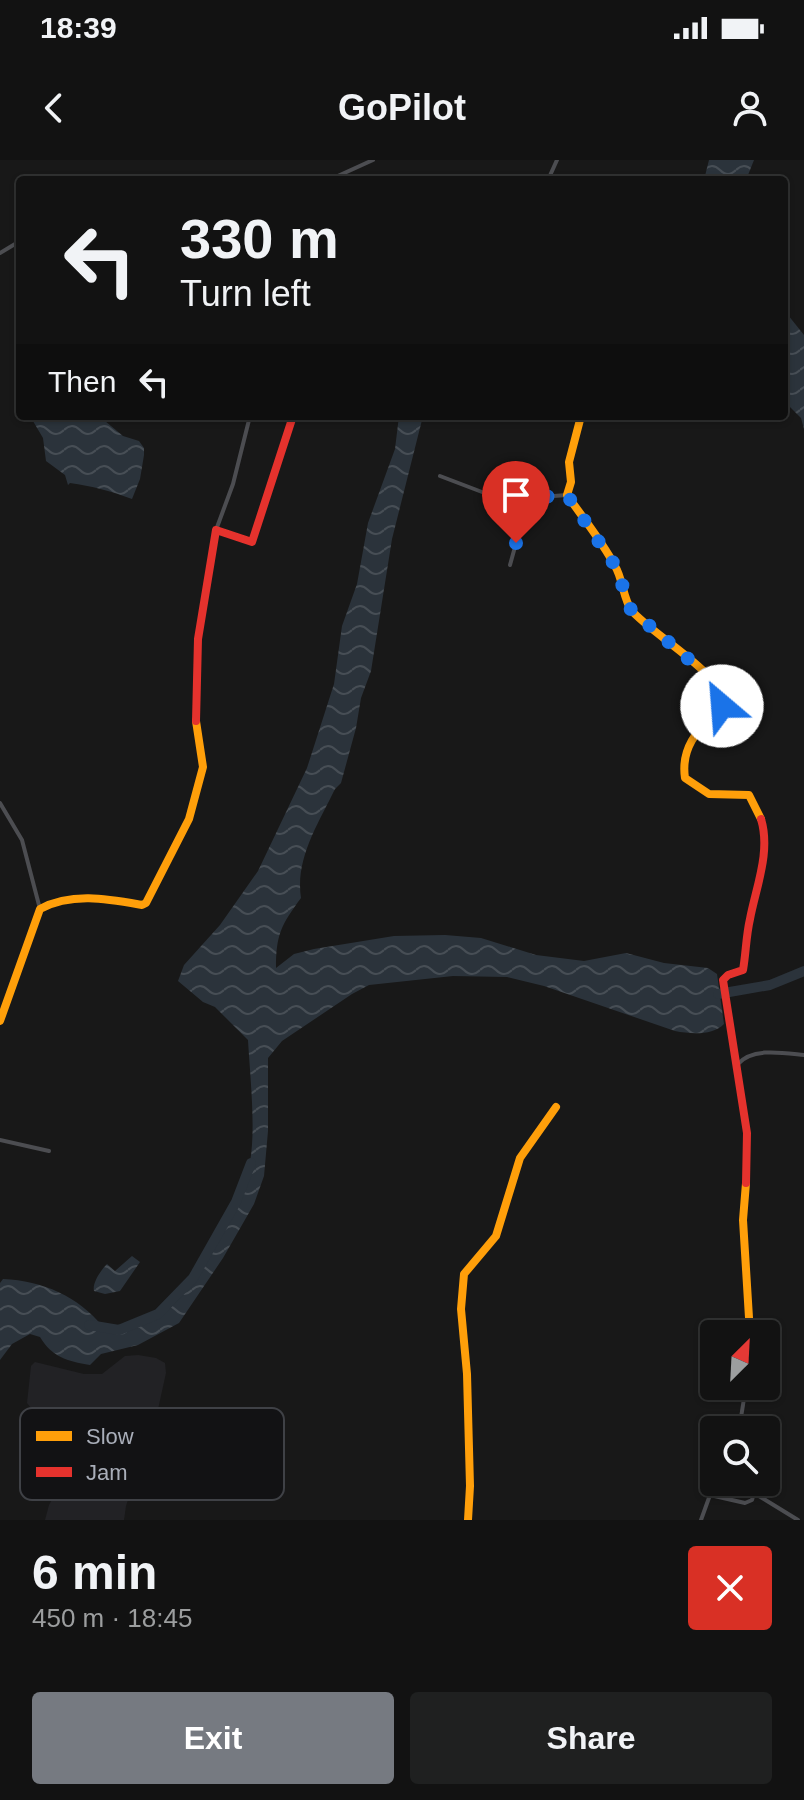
<!DOCTYPE html>
<html lang="en">
<head>
<meta charset="utf-8">
<style>
  body { margin:0; font-family:Helvetica,sans-serif; background:#1f2020; color:#f1f3f6; height:100vh; display:flex; flex-direction:column; font-size:30px; white-space:nowrap }
  * { box-sizing:border-box; margin:0 }
  p { font-size:26px; color:#9c9e9f }
  .icon { flex:none; width:44px; height:44px; fill:none; stroke:currentColor; stroke-width:2; stroke-linecap:round; stroke-linejoin:round }
  .map { position:relative; height:1360px; overflow:hidden }
  .drawer { display:flex; flex-direction:column; background:#121212; flex:1 }
  .drawer>* { flex:none }
  .banner { position:absolute; left:16px; top:16px; width:772px; height:244px; border-radius:8px; box-shadow:0 2px 6px #0004,0 0 0 2px #313232; background:#121212; color:#f1f3f6; overflow:hidden }
  .needle { width:52px; rotate:24deg }
  .controls { position:absolute; left:700px; top:1160px; display:grid; gap:16px }
  .controls a { display:grid; place-items:center; width:80px; height:80px; border-radius:8px; background:#121212; box-shadow:0 2px 6px #0004,0 0 0 2px #313232; font-size:40px }
  .pin { position:absolute; display:grid; place-items:center; width:68px; height:68px; color:#fff; margin:-82px -34px; border-radius:50% 50% 50% 0; rotate:-45deg; box-shadow:0 0 8px #0007 }
  .pin .icon { rotate:45deg }
  .me { position:absolute; width:88px; margin:-44px; rotate:333deg; stroke-linejoin:round; filter:drop-shadow(0 0 6px #0008) }
  .turn { display:flex; align-items:center; gap:28px; height:168px; padding:0 32px; font-size:36px }
  .turn .icon { width:104px; height:104px; stroke-width:2.5 }
  .turn b { display:block; font-size:56px; line-height:68px }
  .then { display:flex; align-items:center; height:76px; padding:0 32px; background:#0003; gap:16px; font-size:30px }
  .round { display:grid; place-items:center; flex:none; width:84px; height:84px; border-radius:8px; background:#1f2020 }
  .headline { display:flex; align-items:center; justify-content:space-between; height:136px; padding:0 32px }
  h1 { font-size:48px; font-weight:700; line-height:60px }
  .button { display:flex; gap:16px; margin-top:auto; padding:16px 32px }
  .button a { flex:1; height:92px; border-radius:8px; background:#767a81; color:#fff; font-size:32px; font-weight:700; line-height:92px; text-align:center }
  .button a+a { background:#1f2020; color:#f1f3f6 }
  .status { display:flex; justify-content:space-between; align-items:center; height:56px; padding:0 40px; background:#121212; direction:ltr }
  .status svg { height:22px; fill:currentColor }
  header { display:flex; justify-content:space-between; align-items:center; height:104px; padding:0 32px; background:#121212; font-size:36px; font-weight:700 }
  .map>svg:first-child { display:block }
</style>
</head>
<body>
<div class="status"><b>18:39</b><svg viewBox="0 0 49 12"><path d="M0 12V9h3v3zM5 12V6h3v6zM10 12V3h3v9zM15 12V0h3v12zM26 1h20v11H26zM47 4h2v5h-2z"/></svg></div>
<header><svg class="icon" aria-label="back" viewBox="0 0 24 24"><path d="M15 5l-7 7 7 7"/></svg>GoPilot<svg class="icon" aria-label="person" viewBox="0 0 24 24"><circle cx="12" cy="8" r="4"/><path d="M4 21q1-7 8-7t8 7"/></svg></header>
<div class="map">
<svg width="804" height="1360" viewBox="0 0 804 1360">
  <defs>
    <pattern id="water-waves" width="16" height="10" patternUnits="userSpaceOnUse" patternTransform="scale(2)"><rect width="16" height="10" fill="#2b333b"/><path d="M0 5q4-4 8 0t8 0" fill="none" stroke="#474e55"/></pattern>
  </defs>
  <rect width="100%" height="100%" fill="#181818"/>
  <path fill="#222225" d="M138 1195 156 1198 165 1203 166 1213 151 1281 142 1295 126 1346 124 1360H45L49 1345 89 1273 83 1265 59 1262 32 1249 27 1243 31 1206 35 1202 84 1214H102L125 1196Z"/>
  <path fill="url(#water-waves)" d="M709 0H754L746 20H704Z
    M784 150 804 175V269L801 258 784 241Z
    M30 256H99L123 276 139 281 144 288V295L140 319 132 339C111 331 92 326 70 323L68 325 65 315 46 301 43 278Z
    M399 256H423L392 379 371 511 361 538 356 568 341 623 335 629C318 664 295 699 301 738 281 765 276 775 276 808L294 794 314 789 394 776 445 775 481 778 536 795 584 801 626 793 664 803 708 808 717 814 724 864C712 876 691 874 675 871L544 826 507 817 453 816 369 825 352 834 282 881 268 898V971L264 1016 254 1044 223 1098 179 1163 138 1185 101 1194 90 1205C67 1201 52 1197 40 1177L30 1174 12 1184 0 1200V1123L3 1119C43 1121 78 1136 103 1167 124 1166 143 1164 162 1154 190 1140 244 1035 250 1002 256 969 250 915 248 880L215 847 203 842 178 821 184 805 220 765 258 711 307 608 334 524 342 466 357 424 368 363 395 289Z
    M132 1096 140 1102 120 1131 105 1134 94 1131C92 1123 101 1110 107 1104L115 1111Z"/>
  <g fill="none" stroke-linecap="round" stroke-linejoin="round">
    <path stroke="#2b333b" stroke-width="10" d="M718 834 770 825 804 811
      M89 1165 119 1170 158 1154 193 1118 236 1042 251 1003"/>
    <path stroke="#4c4d51" stroke-width="4" d="M264 20H303
      M329 20 373 0
      M548 20 557 0
      M0 93 20 81
      M333 256H336
      M346 256 351 258
      M440 316 503 340 567 335
      M216 370 233 324 250 256
      M510 405 521 365 517 339
      M0 643 22 680 40 749
      M738 904C752 887 784 893 804 895
      M0 980 49 991
      M739 1270 746 1226
      M748 1322 754 1333 798 1360
      M701 1360 710 1335 745 1343 752 1340 754 1333"/>
    <path stroke="#ff9f0a" stroke-width="8" d="M581 256 569 302 571 322 567 335C583 358 602 381 615 406 623 419 623 439 632 451 652 474 719 512 723 540 725 554 678 571 685 618L709 634 749 635 761 659
      M0 861 40 749C72 732 108 739 142 745L146 743 189 659 203 607 196 561
      M746 1023 743 1060 750 1174
      M468 1360 470 1326 467 1214 461 1149 464 1114 496 1076 520 998 556 947"/>
    <path stroke="#e5322d" stroke-width="8" d="M196 561 198 479 216 370 252 382 293 256
      M746 1023 747 973 723 820 728 815 743 810C746 793 746 776 750 759 756 727 771 692 761 659"/>
  </g>
  <g fill="none" stroke-linecap="round" stroke-linejoin="round">
    <path stroke="#1a73e8" stroke-width="14" stroke-dasharray="0 25.2" d="M516 383 521 365 517 339 567 335 616 407 631 450 713 520 721 532 722 546"/>
  </g>
  <rect x="20" y="1248" width="264" height="92" rx="12" fill="#121214" stroke="#3f4146" stroke-width="2"/>
  <rect x="36" y="1271" width="36" height="10" fill="#ff9f0a"/>
  <rect x="36" y="1307" width="36" height="10" fill="#e5322d"/>
  <g font-size="22" fill="#a9aeb9">
    <text x="86" y="1284">Slow</text>
    <text x="86" y="1320">Jam</text>
  </g>
</svg>
<div class="controls">
<a><svg class="needle" viewBox="-14 -14 28 28"><path d="M0-13l5 13h-10z" fill="#e53935"/><path d="M0 13l5-13h-10z" fill="#9c9e9f"/></svg></a>
<a><svg class="icon" aria-label="search" viewBox="0 0 24 24"><circle cx="10" cy="10" r="6"/><path d="M15 15l6 6"/></svg></a>
</div>
<div class="pin" style="left:516px;top:383px;background:#d93025"><svg class="icon" aria-label="arrive" viewBox="0 0 24 24"><path d="M6 21V4h12l-3 4 3 4H6"/></svg></div>
<svg class="me" style="left:722px;top:546px" viewBox="-20 -20 40 40"><circle r="19" fill="#fff"/><path d="M0-13L10 11 0 6-10 11z" fill="#1a73e8"/></svg>
<div class="banner">
<div class="turn"><svg class="icon" aria-label="left" viewBox="0 0 24 24"><path d="M17 20v-9H6M10 6l-5 5 5 5"/></svg><div><b>330 m</b>Turn left</div></div>
<div class="then">Then<svg class="icon" aria-label="left" viewBox="0 0 24 24"><path d="M17 20v-9H6M10 6l-5 5 5 5"/></svg></div>
</div>
</div>
<section class="drawer">
<div class="headline"><div><h1>6 min</h1><p>450 m · 18:45</p></div><a class="round" style="background:#d93025;color:#fff"><svg class="icon" aria-label="close" viewBox="0 0 24 24"><path d="M6 6l12 12M18 6L6 18"/></svg></a></div>
<div class="button"><a>Exit</a><a>Share</a></div>
</section>
</body>
</html>
